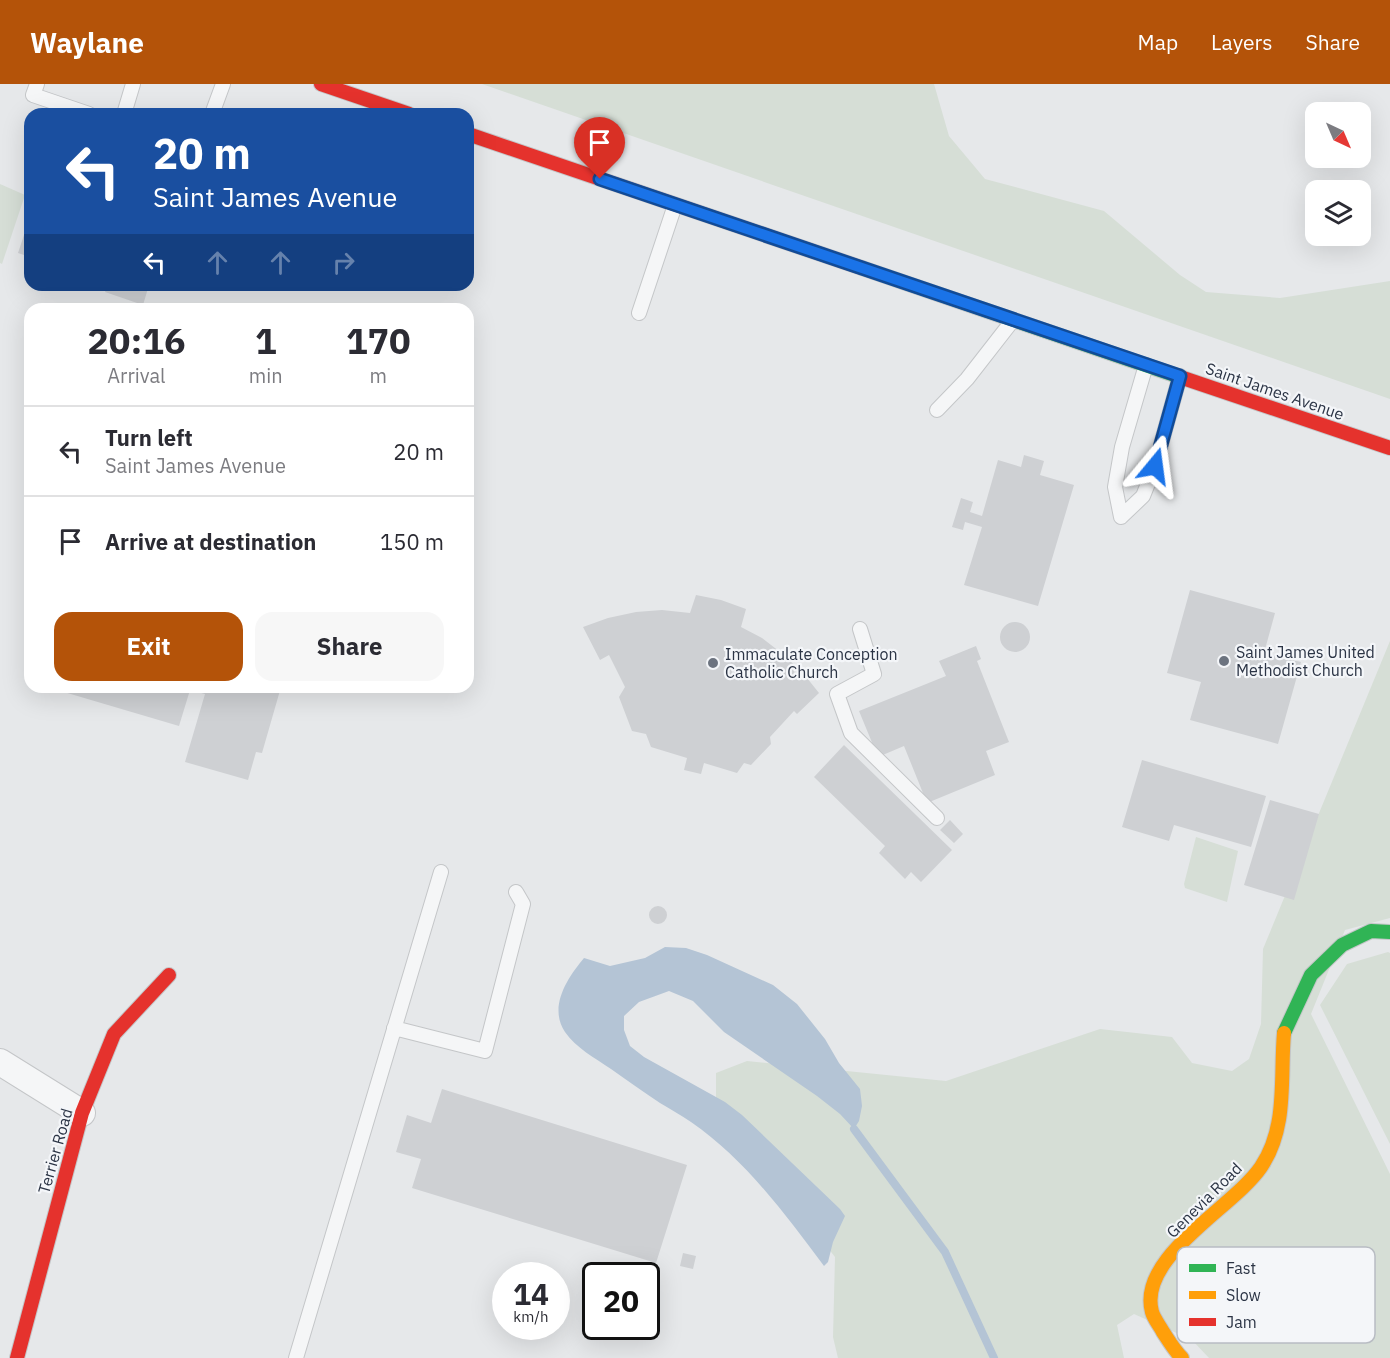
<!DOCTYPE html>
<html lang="en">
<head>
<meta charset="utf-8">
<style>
  body { margin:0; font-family:"IBM Plex Sans",sans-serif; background:#f7f7f7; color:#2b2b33; height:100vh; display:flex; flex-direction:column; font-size:22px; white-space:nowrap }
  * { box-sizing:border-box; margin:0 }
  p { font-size:20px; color:#7c7c81 }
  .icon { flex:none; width:33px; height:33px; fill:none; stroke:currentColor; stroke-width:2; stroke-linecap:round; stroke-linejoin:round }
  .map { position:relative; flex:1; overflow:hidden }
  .details { position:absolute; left:24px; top:219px; width:450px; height:390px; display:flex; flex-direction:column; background:#fff; border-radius:18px; box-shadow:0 6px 24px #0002 }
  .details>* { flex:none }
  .top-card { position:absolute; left:24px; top:24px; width:450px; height:183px; border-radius:18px; box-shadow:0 6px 24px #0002; background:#1a4fa0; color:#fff; overflow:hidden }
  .needle { width:39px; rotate:136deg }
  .tools { position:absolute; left:1305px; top:18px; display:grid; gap:12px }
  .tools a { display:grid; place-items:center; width:66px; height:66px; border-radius:12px; background:#fff; box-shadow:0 6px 24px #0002; font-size:30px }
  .speed { position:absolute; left:492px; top:1178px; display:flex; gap:12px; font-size:30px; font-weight:700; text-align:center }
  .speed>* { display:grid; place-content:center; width:78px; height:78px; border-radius:50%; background:#fff; box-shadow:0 6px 24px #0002; line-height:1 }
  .speed small { font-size:15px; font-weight:400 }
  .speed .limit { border:3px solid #111; border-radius:9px; background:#fff; color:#111 }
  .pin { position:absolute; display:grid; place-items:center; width:51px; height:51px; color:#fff; margin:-62px -26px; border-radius:50% 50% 50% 0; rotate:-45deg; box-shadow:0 0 6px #0007 }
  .pin .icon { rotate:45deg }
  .me { position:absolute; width:66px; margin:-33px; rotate:16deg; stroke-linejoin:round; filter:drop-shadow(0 0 4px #0008) }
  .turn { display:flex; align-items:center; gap:21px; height:126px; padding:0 30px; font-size:27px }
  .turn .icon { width:78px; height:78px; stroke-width:2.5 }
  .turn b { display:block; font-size:42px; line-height:51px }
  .lanes { display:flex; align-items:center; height:57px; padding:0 30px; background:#0003; justify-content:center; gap:30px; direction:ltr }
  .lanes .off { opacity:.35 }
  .eta { display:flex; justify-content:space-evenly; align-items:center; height:102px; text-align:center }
  .eta b { font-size:36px; font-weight:700; line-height:42px }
  .button { display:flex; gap:12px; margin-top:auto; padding:12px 30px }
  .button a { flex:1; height:69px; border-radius:18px; background:#b45309; color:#fff; font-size:24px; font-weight:700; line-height:69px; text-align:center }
  .button a+a { background:#f7f7f7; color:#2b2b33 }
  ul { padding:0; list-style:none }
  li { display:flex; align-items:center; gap:18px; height:90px; padding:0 30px; border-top:2px solid #e1e1e2 }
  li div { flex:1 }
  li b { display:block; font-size:22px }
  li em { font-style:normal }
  header { display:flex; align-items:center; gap:36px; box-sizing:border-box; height:84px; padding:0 30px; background:#b45309; color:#fff }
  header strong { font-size:28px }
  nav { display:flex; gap:33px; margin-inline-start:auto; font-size:21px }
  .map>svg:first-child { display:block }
</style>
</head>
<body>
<header>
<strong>Waylane</strong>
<nav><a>Map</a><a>Layers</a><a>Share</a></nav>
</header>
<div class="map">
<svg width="1390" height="1274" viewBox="0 0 1390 1274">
  <rect width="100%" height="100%" fill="#e6e8ea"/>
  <path fill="#d6ded6" d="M482 0H934L949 52 985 95 1104 127 1180 191 1206 208 1280 214 1390 197V315Z
    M0 100 25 111 2 180 0 179Z
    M1390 557V834L1345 846 1311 930 1390 1090V1274H1209L1192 1256 1134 1230 1117 1241 1124 1274H838L833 1253 835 1173 780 1102 716 1026V989L747 977 946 997 1100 945 1172 953 1192 979 1232 987 1249 975 1261 940 1263 865Z
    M1196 753 1238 767 1227 818 1185 804 1184 800Z
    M1388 868 1390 869V1060L1320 921 1347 880Z"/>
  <path fill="#b4c4d5" d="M665 863 686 864 707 871 773 901 797 920 825 955 839 979 860 1005 862 1022 859 1037 854 1045 840 1030 817 1012 724 948 693 917 669 907 639 918 624 932V946L630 962 644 973 725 1018 742 1031 840 1125 845 1132 833 1158 828 1178 824 1182C785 1130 745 1075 691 1038 681 1031 670 1025 660 1019 643 1008 627 996 611 985 595 974 576 964 565 948 548 923 568 893 584 874L610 882 645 874Z"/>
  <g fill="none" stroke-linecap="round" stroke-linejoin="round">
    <path stroke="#b4c4d5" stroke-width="8" d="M854 1045 945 1168 994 1274"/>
  </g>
  <path fill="#ced0d3" d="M30 133V173L18 169Z
    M108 201H149L143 221 105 208Z
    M1024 371 1044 377 1040 391 1074 401 1038 522 964 501 982 443 965 438 963 446 952 443 961 414 973 418 970 428 982 432 998 376 1021 383Z
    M1190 506 1275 529 1264 569 1301 578 1278 660 1190 636 1201 598 1167 589Z
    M696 511 721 516 746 525 741 543 762 554 784 571 803 589 819 609 797 630 794 627 770 653 771 660 751 681 744 679 737 689 704 679 701 690 684 686 687 674 651 663 646 650 632 647 619 613 625 603 609 571 600 576 583 543 608 534 636 528 662 526 690 529Z
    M1000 553a15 15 0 1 1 30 0a15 15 0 1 1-30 0Z
    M976 562 981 575 977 577 1009 658 986 667 995 691 927 719 904 662 878 673 859 627 946 592 939 577Z
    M47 603H281L262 669 256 668 248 696 185 678 205 610 190 606 179 642Z
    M844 661 952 766 921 798 911 788 905 795 879 769 885 762 814 693Z
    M1142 676 1266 712 1251 763 1174 741 1169 757 1122 743Z
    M1270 716 1319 730 1294 816 1244 801Z
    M950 736 963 750 954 759 940 746Z
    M649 831a9 9 0 1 1 18 0a9 9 0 1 1-18 0Z
    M442 1005 687 1081 656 1179 412 1104 421 1075 396 1068 407 1031 431 1039Z
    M683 1169 696 1172 693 1185 680 1182Z"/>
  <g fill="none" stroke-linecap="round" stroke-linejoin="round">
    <g stroke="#c4c6c8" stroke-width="16">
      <path id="lane" d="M37 0 33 11 89 30
        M124 30 133 0
        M212 30 223 0
        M639 229 675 121
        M937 326 967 295 1013 236
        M1121 433 1115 403 1122 363 1146 281
        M1121 433 1143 412 1155 382 1180 292
        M860 545 874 590 837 610 851 649 937 734
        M394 944 485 967 523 820 516 808
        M296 1274 441 788"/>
    </g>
    <g stroke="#c4c6c8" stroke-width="28">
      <path id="street" d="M0 978 82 1029"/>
    </g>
    <g stroke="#c4c6c8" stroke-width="16">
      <path id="fast" d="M862 184 1183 294
        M1284 949 1311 891 1342 861 1371 847 1390 848"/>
    </g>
    <g stroke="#c4c6c8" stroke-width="16">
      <path id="slow" d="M1182 1274C1174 1266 1169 1257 1163 1248 1160 1242 1154 1235 1152 1228 1137 1173 1233 1124 1261 1083 1288 1043 1280 994 1284 949"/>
    </g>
    <g stroke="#c4c6c8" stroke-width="16">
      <path id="jam" d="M321 0 409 30
        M468 50 862 184
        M1183 294 1390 364
        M17 1274 82 1029 114 950 169 891"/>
    </g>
    <use href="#lane" stroke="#f5f6f7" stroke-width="14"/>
    <use href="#street" stroke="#f5f6f7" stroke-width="26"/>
    <use href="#fast" stroke="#30b455" stroke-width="14"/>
    <use href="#slow" stroke="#ff9f0a" stroke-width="14"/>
    <use href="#jam" stroke="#e5322d" stroke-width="14"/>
  </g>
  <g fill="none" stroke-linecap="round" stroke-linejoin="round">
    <g stroke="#114b97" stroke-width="15">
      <path id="route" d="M600 95 1180 292 1155 382"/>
    </g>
    <use href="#route" stroke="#1a73e8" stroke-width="10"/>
  </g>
  <g fill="#6c737f" stroke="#f4f6f9" stroke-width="2">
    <circle cx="1224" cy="577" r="6"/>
    <circle cx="713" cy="579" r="6"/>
  </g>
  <g text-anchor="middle" stroke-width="4.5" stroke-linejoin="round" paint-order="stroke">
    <g font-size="16" fill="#2b3445" stroke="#f4f6f9">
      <text transform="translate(1275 307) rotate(19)" y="6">Saint James Avenue</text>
      <text transform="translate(55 1067) rotate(-74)" y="6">Terrier Road</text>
      <text transform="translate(1204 1116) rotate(-45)" y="6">Genevia Road</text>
    </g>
    <g font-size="16" fill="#2b3445" stroke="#f4f6f9" text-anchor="start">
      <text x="1236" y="574">Saint James United<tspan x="1236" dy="18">Methodist Church</tspan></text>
      <text x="725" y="576">Immaculate Conception<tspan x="725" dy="18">Catholic Church</tspan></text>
    </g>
  </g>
  <rect x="1177" y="1163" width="198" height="96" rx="9" fill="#f4f6f9" stroke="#b8bcc3" stroke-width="1.5"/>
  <rect x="1189" y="1180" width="27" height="8" fill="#30b455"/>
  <rect x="1189" y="1207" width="27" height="8" fill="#ff9f0a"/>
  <rect x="1189" y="1234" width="27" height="8" fill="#e5322d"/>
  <g font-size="16" fill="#2b3445">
    <text x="1226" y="1190">Fast</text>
    <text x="1226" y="1217">Slow</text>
    <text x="1226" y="1244">Jam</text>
  </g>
</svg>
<div class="tools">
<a><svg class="needle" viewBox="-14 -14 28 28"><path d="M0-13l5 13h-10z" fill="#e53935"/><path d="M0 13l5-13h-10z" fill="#7c7c81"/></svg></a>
<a><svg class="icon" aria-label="layers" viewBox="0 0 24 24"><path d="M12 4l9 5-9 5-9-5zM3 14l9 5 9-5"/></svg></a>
</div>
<div class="speed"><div>14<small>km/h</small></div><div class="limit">20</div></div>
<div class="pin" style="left:600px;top:95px;background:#d93025"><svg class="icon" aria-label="arrive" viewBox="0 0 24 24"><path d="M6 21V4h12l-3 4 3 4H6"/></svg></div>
<svg class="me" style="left:1155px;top:382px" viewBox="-20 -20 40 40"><path d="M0-17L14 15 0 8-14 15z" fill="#1a73e8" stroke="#fff" stroke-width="4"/></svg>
<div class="top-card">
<div class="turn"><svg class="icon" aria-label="left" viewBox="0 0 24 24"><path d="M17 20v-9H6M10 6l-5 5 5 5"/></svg><div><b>20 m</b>Saint James Avenue</div></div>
<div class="lanes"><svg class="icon" aria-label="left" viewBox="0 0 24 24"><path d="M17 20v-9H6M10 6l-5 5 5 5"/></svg><svg class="icon off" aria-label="ahead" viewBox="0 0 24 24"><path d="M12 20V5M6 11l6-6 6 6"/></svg><svg class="icon off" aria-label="ahead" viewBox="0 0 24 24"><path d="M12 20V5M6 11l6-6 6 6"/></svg><svg class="icon off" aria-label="right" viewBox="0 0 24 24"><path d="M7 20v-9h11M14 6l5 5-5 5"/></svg></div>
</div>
<section class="details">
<div class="eta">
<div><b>20:16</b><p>Arrival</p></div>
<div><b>1</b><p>min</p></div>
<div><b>170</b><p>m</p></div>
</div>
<ul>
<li><svg class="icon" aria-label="left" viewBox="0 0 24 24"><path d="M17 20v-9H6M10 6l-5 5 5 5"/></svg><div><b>Turn left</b><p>Saint James Avenue</p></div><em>20 m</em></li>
<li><svg class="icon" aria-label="arrive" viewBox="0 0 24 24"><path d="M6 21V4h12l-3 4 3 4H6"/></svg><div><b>Arrive at destination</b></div><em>150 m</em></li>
</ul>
<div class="button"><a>Exit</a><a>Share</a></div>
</section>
</div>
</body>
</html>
